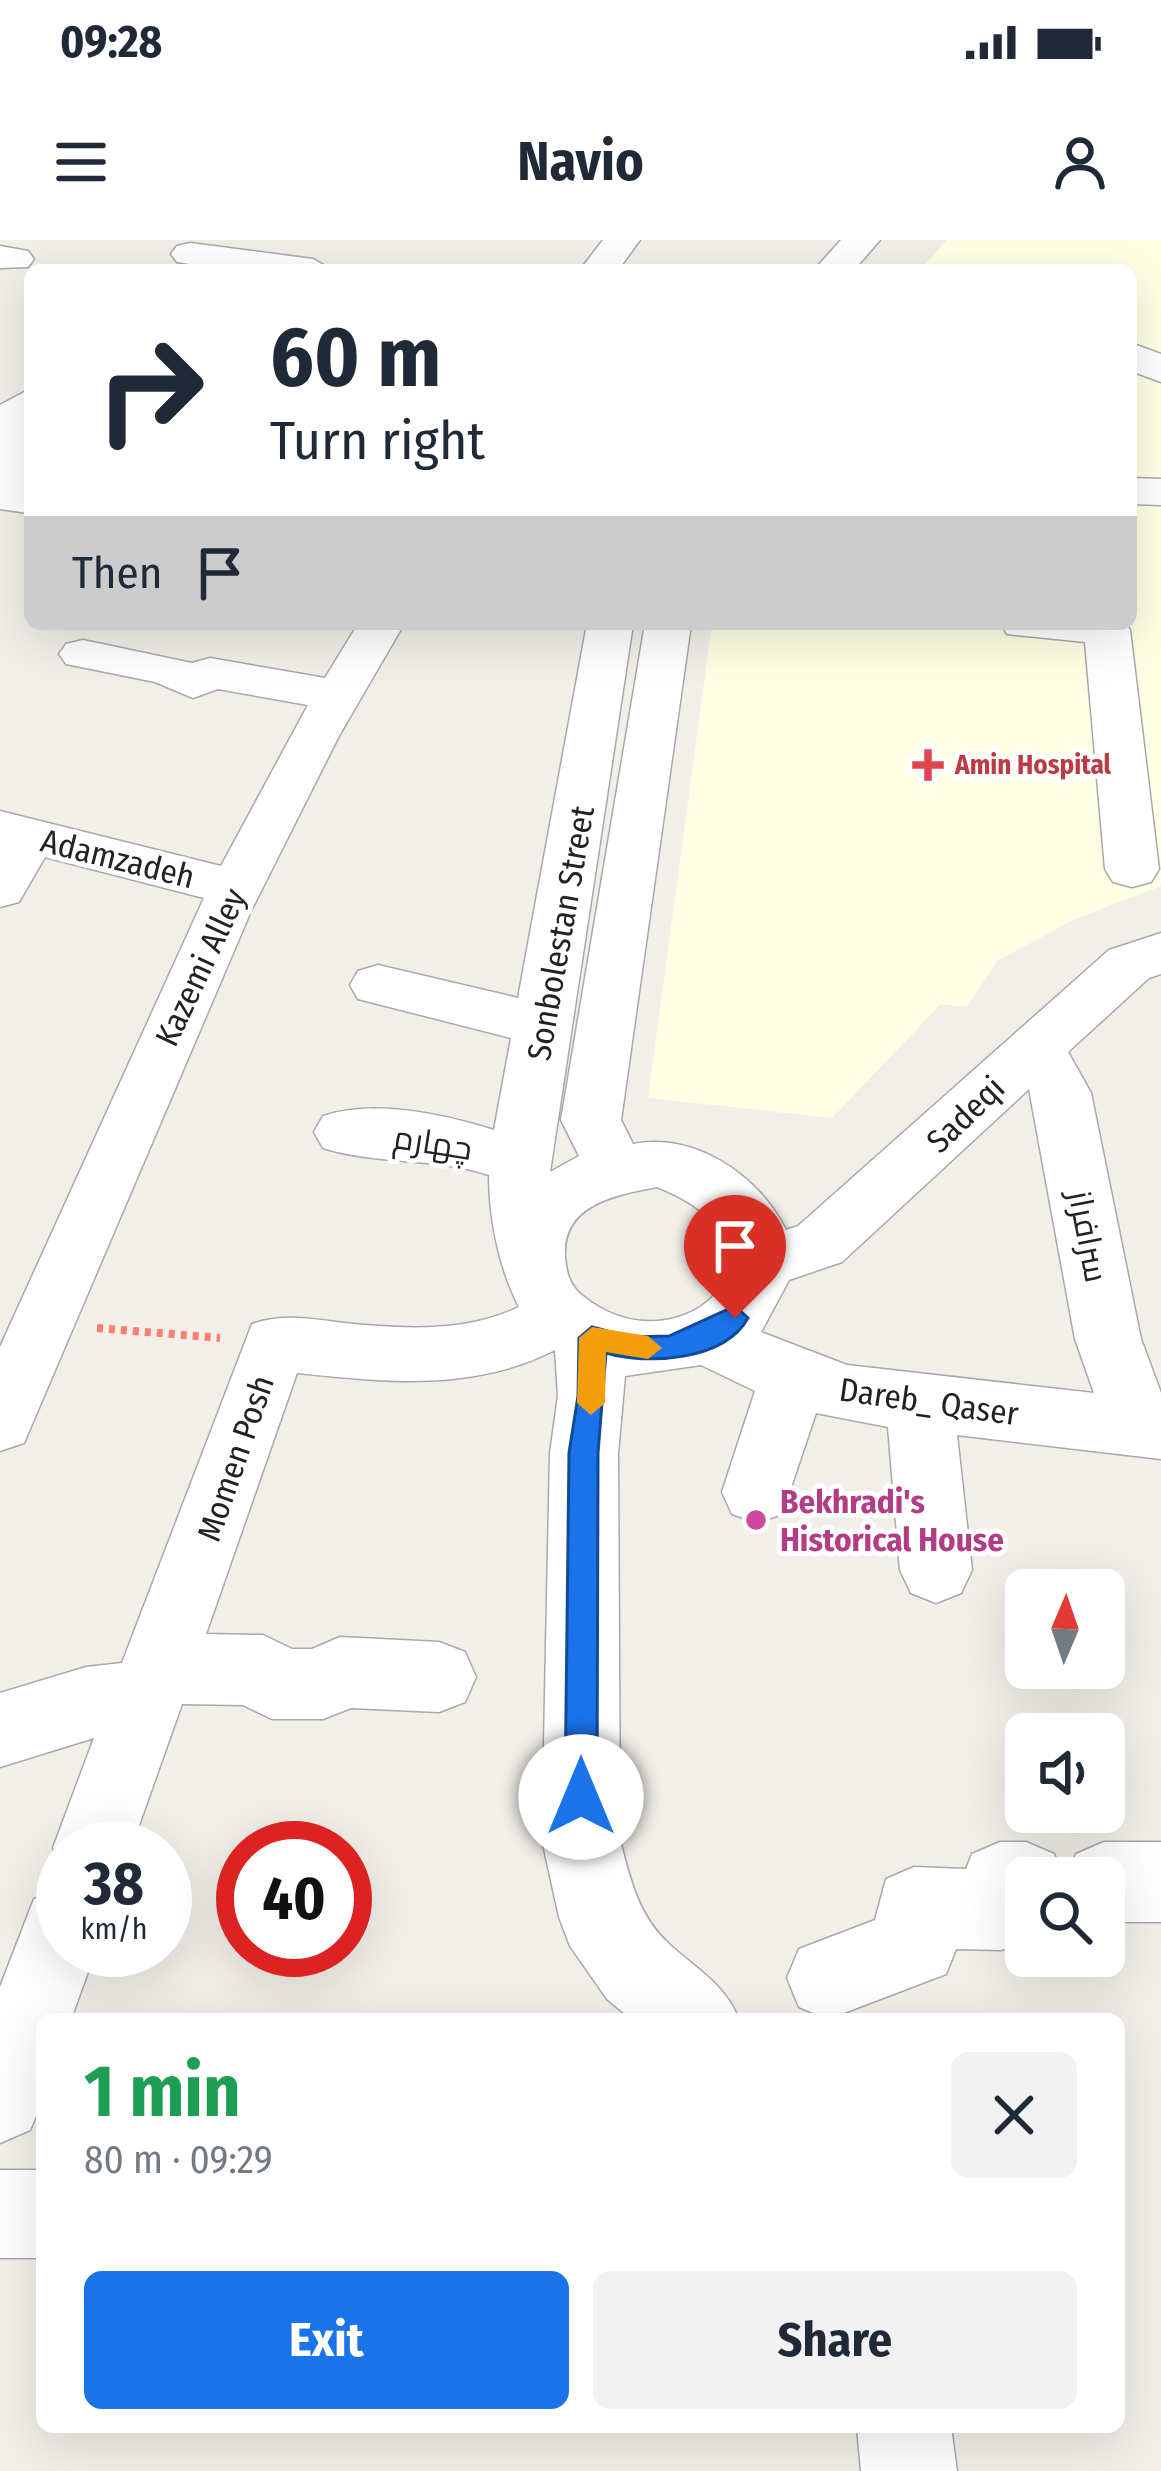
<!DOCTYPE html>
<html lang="en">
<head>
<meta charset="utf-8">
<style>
  body { margin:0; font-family:"Fira Sans Condensed",Cairo,sans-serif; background:#f2f2f3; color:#1f2937; height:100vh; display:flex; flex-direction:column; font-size:45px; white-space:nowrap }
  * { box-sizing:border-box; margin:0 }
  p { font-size:39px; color:#747a83 }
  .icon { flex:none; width:66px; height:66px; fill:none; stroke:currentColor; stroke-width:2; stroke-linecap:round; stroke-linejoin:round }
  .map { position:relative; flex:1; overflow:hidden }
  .sheet { position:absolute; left:36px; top:1773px; width:1089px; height:420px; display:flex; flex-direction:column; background:#fff; border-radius:18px; box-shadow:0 12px 48px #0002 }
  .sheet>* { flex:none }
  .guide { position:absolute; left:24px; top:24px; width:1113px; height:366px; border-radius:18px; box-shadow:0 12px 48px #0002; background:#fff; color:#1f2937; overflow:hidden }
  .needle { width:78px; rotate:2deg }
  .controls { position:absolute; left:1005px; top:1329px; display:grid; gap:24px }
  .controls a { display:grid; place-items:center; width:120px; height:120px; border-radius:18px; background:#fff; box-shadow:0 12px 48px #0002; font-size:60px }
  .speed { position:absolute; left:36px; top:1581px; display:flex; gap:24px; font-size:60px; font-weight:700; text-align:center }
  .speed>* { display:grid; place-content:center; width:156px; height:156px; border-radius:50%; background:#fff; box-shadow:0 12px 48px #0002; line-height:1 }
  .speed small { font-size:30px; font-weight:400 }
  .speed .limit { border:18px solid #d22; background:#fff; color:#111 }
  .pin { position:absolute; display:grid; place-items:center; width:102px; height:102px; color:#fff; margin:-123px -51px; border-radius:50% 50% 50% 0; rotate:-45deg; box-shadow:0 0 12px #0007 }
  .pin .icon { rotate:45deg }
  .me { position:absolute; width:132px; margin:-66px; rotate:0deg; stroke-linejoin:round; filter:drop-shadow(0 0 9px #0008) }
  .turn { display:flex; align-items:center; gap:42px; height:252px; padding:0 48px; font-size:54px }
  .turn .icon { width:156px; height:156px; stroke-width:2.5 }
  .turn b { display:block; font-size:84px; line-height:102px }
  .then { display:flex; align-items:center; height:114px; padding:0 48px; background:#0003; gap:24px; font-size:45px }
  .round { display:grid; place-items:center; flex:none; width:126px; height:126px; border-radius:18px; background:#f2f2f3 }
  .overview { display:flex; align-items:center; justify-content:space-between; height:204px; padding:0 48px }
  h1 { font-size:72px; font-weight:700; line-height:90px; color:#1e9e55 }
  .primary-button { display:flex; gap:24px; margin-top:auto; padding:24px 48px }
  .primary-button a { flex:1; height:138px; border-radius:18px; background:#1a73e8; color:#fff; font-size:48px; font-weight:700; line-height:138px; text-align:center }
  .primary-button a+a { background:#f2f2f3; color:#1f2937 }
  .status { display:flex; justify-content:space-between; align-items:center; height:84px; padding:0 60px; background:#fff; direction:ltr }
  .status svg { height:33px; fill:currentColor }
  header { display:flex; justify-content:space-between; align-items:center; height:156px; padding:0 48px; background:#fff; font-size:54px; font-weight:700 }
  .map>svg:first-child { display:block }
</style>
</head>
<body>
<div class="status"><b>09:28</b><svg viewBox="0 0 49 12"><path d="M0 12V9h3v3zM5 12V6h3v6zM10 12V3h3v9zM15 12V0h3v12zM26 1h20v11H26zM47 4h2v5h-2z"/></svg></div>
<header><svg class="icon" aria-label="menu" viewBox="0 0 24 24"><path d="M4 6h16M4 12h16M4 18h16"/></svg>Navio<svg class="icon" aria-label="person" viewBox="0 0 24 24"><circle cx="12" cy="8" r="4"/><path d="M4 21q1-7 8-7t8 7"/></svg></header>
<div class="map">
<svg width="1161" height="2231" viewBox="0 0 1161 2231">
  <rect width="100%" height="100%" fill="#f2efe9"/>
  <path fill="#ffffe5" d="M947 0H1161V646L1075 679 997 721 967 767 941 764 832 878 648 858 712 384H1131V30H920Z"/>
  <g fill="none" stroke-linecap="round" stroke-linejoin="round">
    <g stroke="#a9a9a9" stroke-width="3">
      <path id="minor" d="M603 0H640L618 30H580Z
        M841 0H880L854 30H814Z
        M190 3 313 19 332 30H227L177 22 171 14 177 6Z
        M0 6 28 11 34 19 28 27 0 28Z
        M1131 103 1161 114V142L1131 131Z
        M30 149V273H28L0 269V165Z
        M1131 238 1161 239V265L1131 264Z
        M358 384H404L340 494 251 671 24 1203 0 1211V1107L204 658 45 617 19 662 0 667V571L221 626 308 465 218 449 193 458 155 442 66 424 59 414 66 404 83 400 192 423 210 418 325 438Z
        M587 384H633L550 932 579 916 561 880 645 384H691L621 880 633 904C696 892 759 936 786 990L798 986 1109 710 1161 693V734L1149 738 1068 812 1091 853 1141 1099 1161 1153V1219L957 1195 972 1330 961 1353 936 1363 911 1353 900 1330 888 1187 816 1173 782 1274 757 1283 732 1274 722 1252 755 1151 701 1125 625 1136 618 1213 620 1600C630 1639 638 1675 668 1703 697 1730 723 1742 739 1779H631L607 1759 570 1706 559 1677 542 1600 550 1213 558 1156 555 1110C473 1152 386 1142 297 1133L206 1394 263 1395 292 1409H312L340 1397 439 1402 465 1412 476 1437 465 1462 439 1472 351 1468 323 1479H272L243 1465 182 1464 131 1608H63V1633L53 1608 94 1498 0 1527V1453L86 1427 122 1423 252 1084C283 1073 312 1079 344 1083 402 1089 465 1093 519 1067 499 1028 489 979 489 935 434 917 377 925 323 908L314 892 323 876C374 859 444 874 494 890L511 798 358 759 350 745 358 731 378 725 518 758ZM1029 849 1075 1099 1094 1153 847 1125 761 1092 789 1040 842 1022ZM657 947C814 1009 679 1135 583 1056 569 1045 566 1032 565 1015 563 964 616 955 657 947Z
        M1001 384H1126L1130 390 1159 629 1151 642 1132 647 1113 642 1105 629 1085 402 1007 394Z
        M1000 1602H1026L1054 1614 1064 1638H1026V1700L1001 1710 956 1709 946 1734 828 1779 799 1767 787 1738 799 1709 875 1680 886 1639 914 1627 966 1629 972 1614Z
        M1104 1602H1161V1682H1104V1638H1066L1076 1614Z
        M63 1647V1710H96L71 1779H42V1862L30 1890 0 1903V1747L34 1659Z
        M0 1930H42V2018H0Z
        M857 2187H951L957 2231H861Z"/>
    </g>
    <path stroke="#fa8072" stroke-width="8" stroke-dasharray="6 6" stroke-linecap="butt" d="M97 1088 220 1098"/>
    <use href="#minor" fill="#fff" fill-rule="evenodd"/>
  </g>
  <path fill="#1a73e8" stroke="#114b97" stroke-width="3" d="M735 1066 748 1078C724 1121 648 1125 606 1113L598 1213 597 1557 593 1568 581 1573 570 1568 565 1557 569 1213 578 1156 579 1098 592 1087 630 1097 669 1096Z"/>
  <path fill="#f59e0b" d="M592 1087 648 1096 662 1108 648 1119 606 1112 605 1163 591 1175 577 1163 579 1098Z"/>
  <path fill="#e0444e" stroke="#fff" stroke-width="4.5" d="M922 507h12v12h12v12h-12v12h-12v-12h-12v-12h12z"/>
  <circle fill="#d1479c" stroke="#fff" stroke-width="4.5" cx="756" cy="1280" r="12"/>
  <g text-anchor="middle" stroke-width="10" stroke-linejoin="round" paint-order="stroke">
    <g font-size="27" font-weight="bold" fill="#be3a42" stroke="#fff" text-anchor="start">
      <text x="955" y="534">Amin Hospital</text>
    </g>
    <g font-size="33" fill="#222" stroke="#fff">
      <text transform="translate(118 618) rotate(14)" y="12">Adamzadeh</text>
      <text transform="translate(560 693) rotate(-80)" y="12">Sonbolestan Street</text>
      <text transform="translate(200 727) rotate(-65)" y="12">Kazemi Alley</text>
      <text transform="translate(965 874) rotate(-44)" y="12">Sadeqi</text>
      <text transform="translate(433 902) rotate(9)" y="12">چهارم</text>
      <text transform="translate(1089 996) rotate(79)" y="12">سرافراز</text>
      <text transform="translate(929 1161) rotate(8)" y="12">Dareb_ Qaser</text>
      <text transform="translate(235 1218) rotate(-71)" y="12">Momen Posh</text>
    </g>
    <g font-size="33" font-weight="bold" fill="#b23c85" stroke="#fff" text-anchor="start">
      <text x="780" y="1273">Bekhradi's<tspan x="780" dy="38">Historical House</tspan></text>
    </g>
  </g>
</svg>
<div class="controls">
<a><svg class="needle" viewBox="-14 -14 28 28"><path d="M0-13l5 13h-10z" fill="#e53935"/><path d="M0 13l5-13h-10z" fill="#747a83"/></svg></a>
<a><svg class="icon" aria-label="sound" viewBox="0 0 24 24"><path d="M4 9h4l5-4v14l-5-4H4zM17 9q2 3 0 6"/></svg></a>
<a><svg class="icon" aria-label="search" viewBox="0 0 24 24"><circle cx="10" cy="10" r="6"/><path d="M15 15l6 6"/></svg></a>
</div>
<div class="speed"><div>38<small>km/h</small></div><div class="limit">40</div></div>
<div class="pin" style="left:735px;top:1078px;background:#d93025"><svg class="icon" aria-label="arrive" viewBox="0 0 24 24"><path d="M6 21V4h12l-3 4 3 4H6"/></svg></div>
<svg class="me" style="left:581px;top:1557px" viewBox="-20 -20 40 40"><circle r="19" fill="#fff"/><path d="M0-13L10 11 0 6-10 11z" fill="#1a73e8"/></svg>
<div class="guide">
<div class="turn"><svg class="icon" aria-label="right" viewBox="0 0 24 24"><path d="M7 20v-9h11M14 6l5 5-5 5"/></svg><div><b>60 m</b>Turn right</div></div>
<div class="then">Then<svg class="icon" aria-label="arrive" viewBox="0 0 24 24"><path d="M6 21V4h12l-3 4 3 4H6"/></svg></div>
</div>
<section class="sheet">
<div class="overview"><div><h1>1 min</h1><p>80 m · 09:29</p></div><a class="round"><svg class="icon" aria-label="close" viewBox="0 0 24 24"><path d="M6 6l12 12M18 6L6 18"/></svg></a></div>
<div class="primary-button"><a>Exit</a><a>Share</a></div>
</section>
</div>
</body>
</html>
